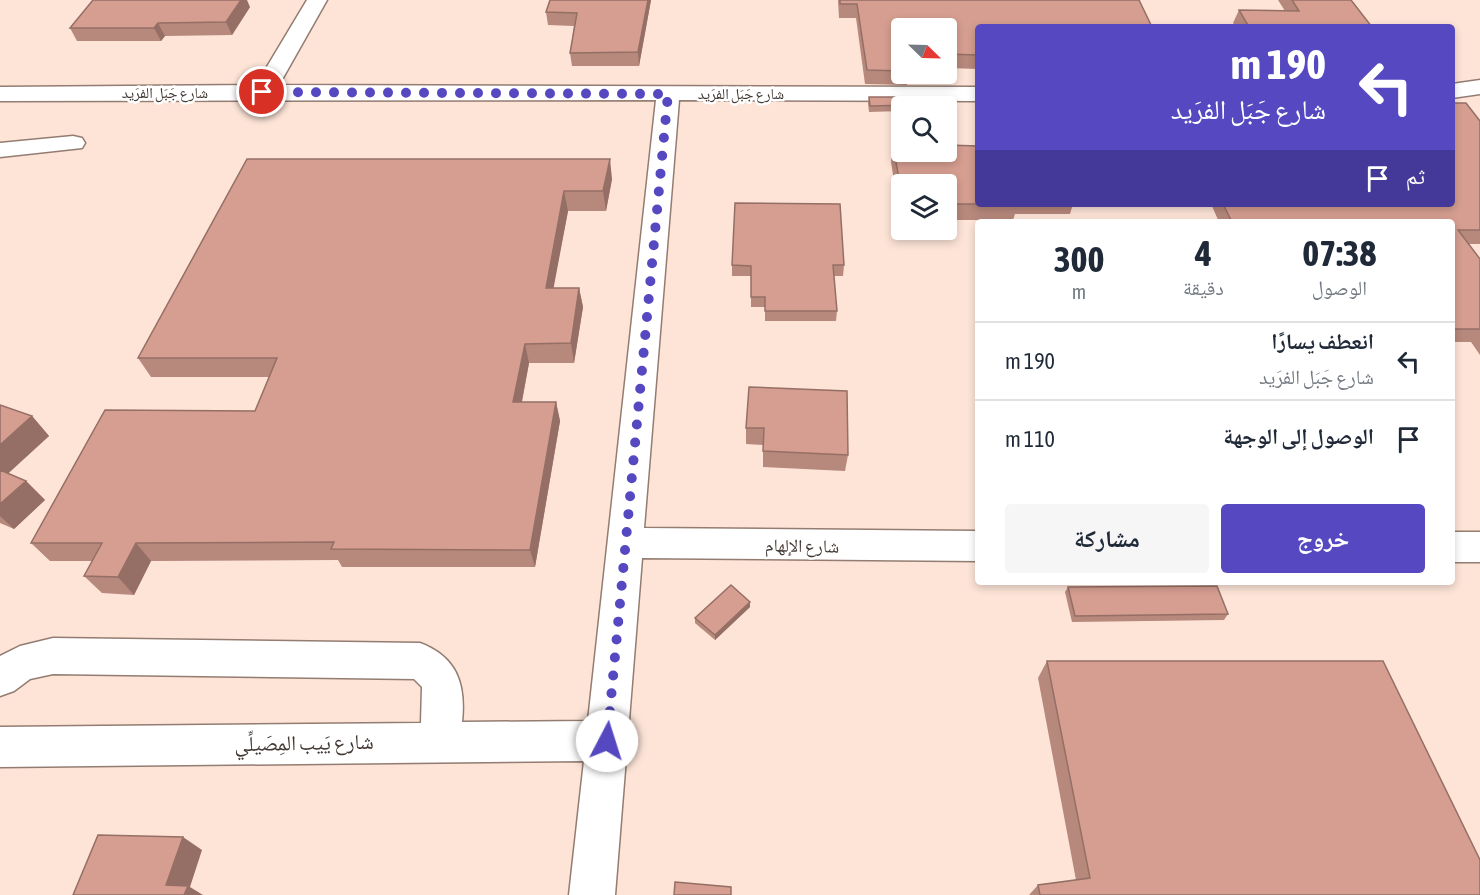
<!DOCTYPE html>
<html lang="ar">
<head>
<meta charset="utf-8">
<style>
  body { margin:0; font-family:"Asap Condensed","Noto Naskh Arabic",sans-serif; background:#f6f6f7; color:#1f2937; direction:rtl; height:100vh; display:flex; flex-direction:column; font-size:22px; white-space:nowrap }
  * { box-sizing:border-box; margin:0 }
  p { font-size:20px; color:#747a83 }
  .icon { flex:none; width:33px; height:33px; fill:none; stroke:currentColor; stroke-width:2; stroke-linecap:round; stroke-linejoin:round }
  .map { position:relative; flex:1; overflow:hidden; direction:ltr }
  .side { position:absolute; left:975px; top:219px; width:480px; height:366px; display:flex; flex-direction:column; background:#fff; border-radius:6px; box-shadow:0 3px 9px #0003; direction:rtl }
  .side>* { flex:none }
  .banner { position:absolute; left:975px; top:24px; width:480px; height:183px; border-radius:6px; box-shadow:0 3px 9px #0003; direction:rtl; background:#5548c0; color:#fff; overflow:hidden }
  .needle { width:39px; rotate:113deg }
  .tools { position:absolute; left:891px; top:18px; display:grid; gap:12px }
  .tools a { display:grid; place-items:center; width:66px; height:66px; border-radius:6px; background:#fff; box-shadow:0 3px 9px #0003; font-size:30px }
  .pin { position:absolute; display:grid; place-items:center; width:51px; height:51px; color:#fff; margin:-26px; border:3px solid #fff; border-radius:50%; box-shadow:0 2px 6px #0007 }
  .me { position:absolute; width:66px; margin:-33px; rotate:5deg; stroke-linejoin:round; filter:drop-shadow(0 0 4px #0008) }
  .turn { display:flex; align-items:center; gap:21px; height:126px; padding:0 30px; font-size:27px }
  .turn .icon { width:78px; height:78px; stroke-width:2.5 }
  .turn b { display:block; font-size:42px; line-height:51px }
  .then { display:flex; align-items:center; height:57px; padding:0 30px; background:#0003; gap:12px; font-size:22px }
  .eta { display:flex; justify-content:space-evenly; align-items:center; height:102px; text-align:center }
  .eta b { font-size:36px; font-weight:700; line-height:42px }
  .action { display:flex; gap:12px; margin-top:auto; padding:12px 30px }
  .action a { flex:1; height:69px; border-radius:6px; background:#5548c0; color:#fff; font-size:24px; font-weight:700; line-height:69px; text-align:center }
  .action a+a { background:#f6f6f7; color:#1f2937 }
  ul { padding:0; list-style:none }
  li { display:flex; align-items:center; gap:18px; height:78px; padding:0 30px; border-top:2px solid #e0e1e3 }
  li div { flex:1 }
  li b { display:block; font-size:22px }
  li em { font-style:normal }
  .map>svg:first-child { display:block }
</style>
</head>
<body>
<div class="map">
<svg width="1480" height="895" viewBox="0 0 1480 895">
  <rect width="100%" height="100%" fill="#fde4d7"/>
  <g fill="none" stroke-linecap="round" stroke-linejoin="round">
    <g stroke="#937c71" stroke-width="3">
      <path id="minor" d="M307 0H327L279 85 978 87V101L679 100 644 528 978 531V561L642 558 615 895H569L584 761 0 767V727L421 723 422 687 414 679 53 674 30 679 14 691 0 696V656L20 646 53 638 420 643C457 657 466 684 462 722L588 721 656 100 0 101V87L256 85Z
        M1480 80V94L1452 98V84Z
        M73 136 82 138 85 143 82 148 0 157V143Z
        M1452 532H1480V562H1452Z"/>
    </g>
    <use href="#minor" fill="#fff" fill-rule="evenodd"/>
  </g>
  <path fill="#b7887c" d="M550 0H651L639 66H572L570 53 574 26 548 25 546 12Z
    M838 0H1139L978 27V69L946 68V28H902V74H908L907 85 865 84 856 18H839Z
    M1278 0H1351L1372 27H1236L1233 23 1239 10 1285 11Z
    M250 7 232 35 165 36 161 41H77L70 28Z
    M869 97 913 105V106H902V111L869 112 868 103Z
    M1480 121V244H1468L1480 259V355L1471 342H1452V222H1219L1211 204H1452Z
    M893 145 978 204H1073L1070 214H1015L1013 220H946V184H902V220H900L891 162Z
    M247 159 612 179 606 211H568L553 288H579L583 307 574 363H529L522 402H556L560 421 535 567H342L338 560 151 561 134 595 102 593 84 576 93 561H50L31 543 255 411 269 377H151L138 358Z
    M732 265H844L843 276H834L837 311 836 321H765V307H751V276H732Z
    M749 387 848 455 845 471 763 467V445L746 444V428Z
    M0 405 32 416 49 436 8 473 26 481 45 500 14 529 0 523Z
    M1068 587 1228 614 1224 620 1072 622 1065 592Z
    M750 607 715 640 695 623V618Z
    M1047 661 1480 860 1076 880 1038 678Z
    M1038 885 1040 895H1029Z"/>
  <path fill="#956f65" d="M241 0H247L250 7 232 35 226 22Z
    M648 0H651L639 66 638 52Z
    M158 23 165 36 161 41 154 28Z
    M610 159 612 179 606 211 603 191Z
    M564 191 568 211 550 307 546 288Z
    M579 288 583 307 574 363 571 343Z
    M525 344 529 363 518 421 513 402Z
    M556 402 560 421 535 567 530 550Z
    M32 416 49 436 0 481V445Z
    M26 481 45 500 14 529 0 516V504Z
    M136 543 151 561 134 595 118 577Z
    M750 602V607L715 640V635Z
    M183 837 202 850 190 887 203 895H183L166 885Z"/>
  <path fill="#d59e90" stroke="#956f65" stroke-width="1.5" d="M93 0H241L226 22 158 23 154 28H70Z
    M550 0H648L638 52 570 53 577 13 546 12Z
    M840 0H1139L1152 27H978V55L946 54V28H902V71L867 70 857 4H840Z
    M1292 0H1351L1372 27H1249L1239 10 1299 11Z
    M869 97H912L913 105 870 106Z
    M1452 103H1466L1480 121V230H1458L1480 259V329H1452V222H1232L1223 204H1452Z
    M893 145H902V152H946V145L978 146V204H946V184H902V196Z
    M247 159H610L603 191H564L546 288H579L571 343 525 344 513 402H556L530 550 331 549 334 542 136 543 118 577 84 576 102 543H31L105 410 255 411 277 358H138Z
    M735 203 840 204 844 265H833L837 311H765V297H751V266L732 265Z
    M749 387 847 391 848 455 763 451 764 428H746Z
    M0 405 32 416 0 445Z
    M0 470 26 481 0 504Z
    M731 585 750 602 715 635 695 618Z
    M1217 586 1228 614 1075 616 1068 587Z
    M1047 661H1383L1480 860V895H1040L1038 885 1090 878Z
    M98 835 183 837 166 885 188 886 184 895H73Z
    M675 882 731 887V895H674Z"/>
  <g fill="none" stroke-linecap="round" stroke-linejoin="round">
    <path stroke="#5548c0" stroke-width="10" stroke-dasharray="0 18" d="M262 92 668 94 607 741"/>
  </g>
  <g text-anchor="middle" stroke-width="5" stroke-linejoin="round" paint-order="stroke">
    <g font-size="15" fill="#423833" stroke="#fff">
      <text x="165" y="98">شارع جَبَل الفرَيد</text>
      <text x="741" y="99">شارع جَبَل الفرَيد</text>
    </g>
    <g font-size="18" fill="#423833" stroke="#fff">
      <text transform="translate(802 546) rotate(1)" y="6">شارع الإلهام</text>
    </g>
    <g font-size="21" fill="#423833" stroke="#fff">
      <text transform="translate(304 743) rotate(-1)" y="7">شارع يَيب المِصَيلِّي</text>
    </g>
  </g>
</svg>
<div class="tools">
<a><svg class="needle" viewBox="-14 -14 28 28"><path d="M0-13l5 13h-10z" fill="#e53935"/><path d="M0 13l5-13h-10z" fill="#747a83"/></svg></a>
<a><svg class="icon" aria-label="search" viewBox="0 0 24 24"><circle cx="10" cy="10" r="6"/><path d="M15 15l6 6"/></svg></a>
<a><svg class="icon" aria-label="layers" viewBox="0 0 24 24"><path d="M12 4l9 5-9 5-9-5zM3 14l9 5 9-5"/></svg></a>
</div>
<div class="pin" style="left:262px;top:92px;background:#d93025"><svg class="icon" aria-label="arrive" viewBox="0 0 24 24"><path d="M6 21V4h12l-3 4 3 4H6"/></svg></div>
<svg class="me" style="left:607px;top:741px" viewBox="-20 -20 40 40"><circle r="19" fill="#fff"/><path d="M0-13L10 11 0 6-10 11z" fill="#5548c0"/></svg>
<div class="banner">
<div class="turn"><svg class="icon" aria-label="left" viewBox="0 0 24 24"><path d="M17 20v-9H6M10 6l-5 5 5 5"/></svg><div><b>190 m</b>شارع جَبَل الفرَيد</div></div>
<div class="then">ثم<svg class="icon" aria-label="arrive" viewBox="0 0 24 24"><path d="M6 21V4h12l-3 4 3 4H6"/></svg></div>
</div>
<section class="side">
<div class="eta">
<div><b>07:38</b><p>الوصول</p></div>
<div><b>4</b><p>دقيقة</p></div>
<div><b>300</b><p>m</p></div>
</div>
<ul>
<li><svg class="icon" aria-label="left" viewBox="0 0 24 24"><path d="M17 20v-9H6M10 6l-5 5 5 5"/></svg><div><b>انعطف يسارًا</b><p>شارع جَبَل الفرَيد</p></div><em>190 m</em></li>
<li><svg class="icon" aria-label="arrive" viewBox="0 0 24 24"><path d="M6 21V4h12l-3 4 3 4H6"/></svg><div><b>الوصول إلى الوجهة</b></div><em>110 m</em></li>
</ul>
<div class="action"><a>خروج</a><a>مشاركة</a></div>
</section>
</div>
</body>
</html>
